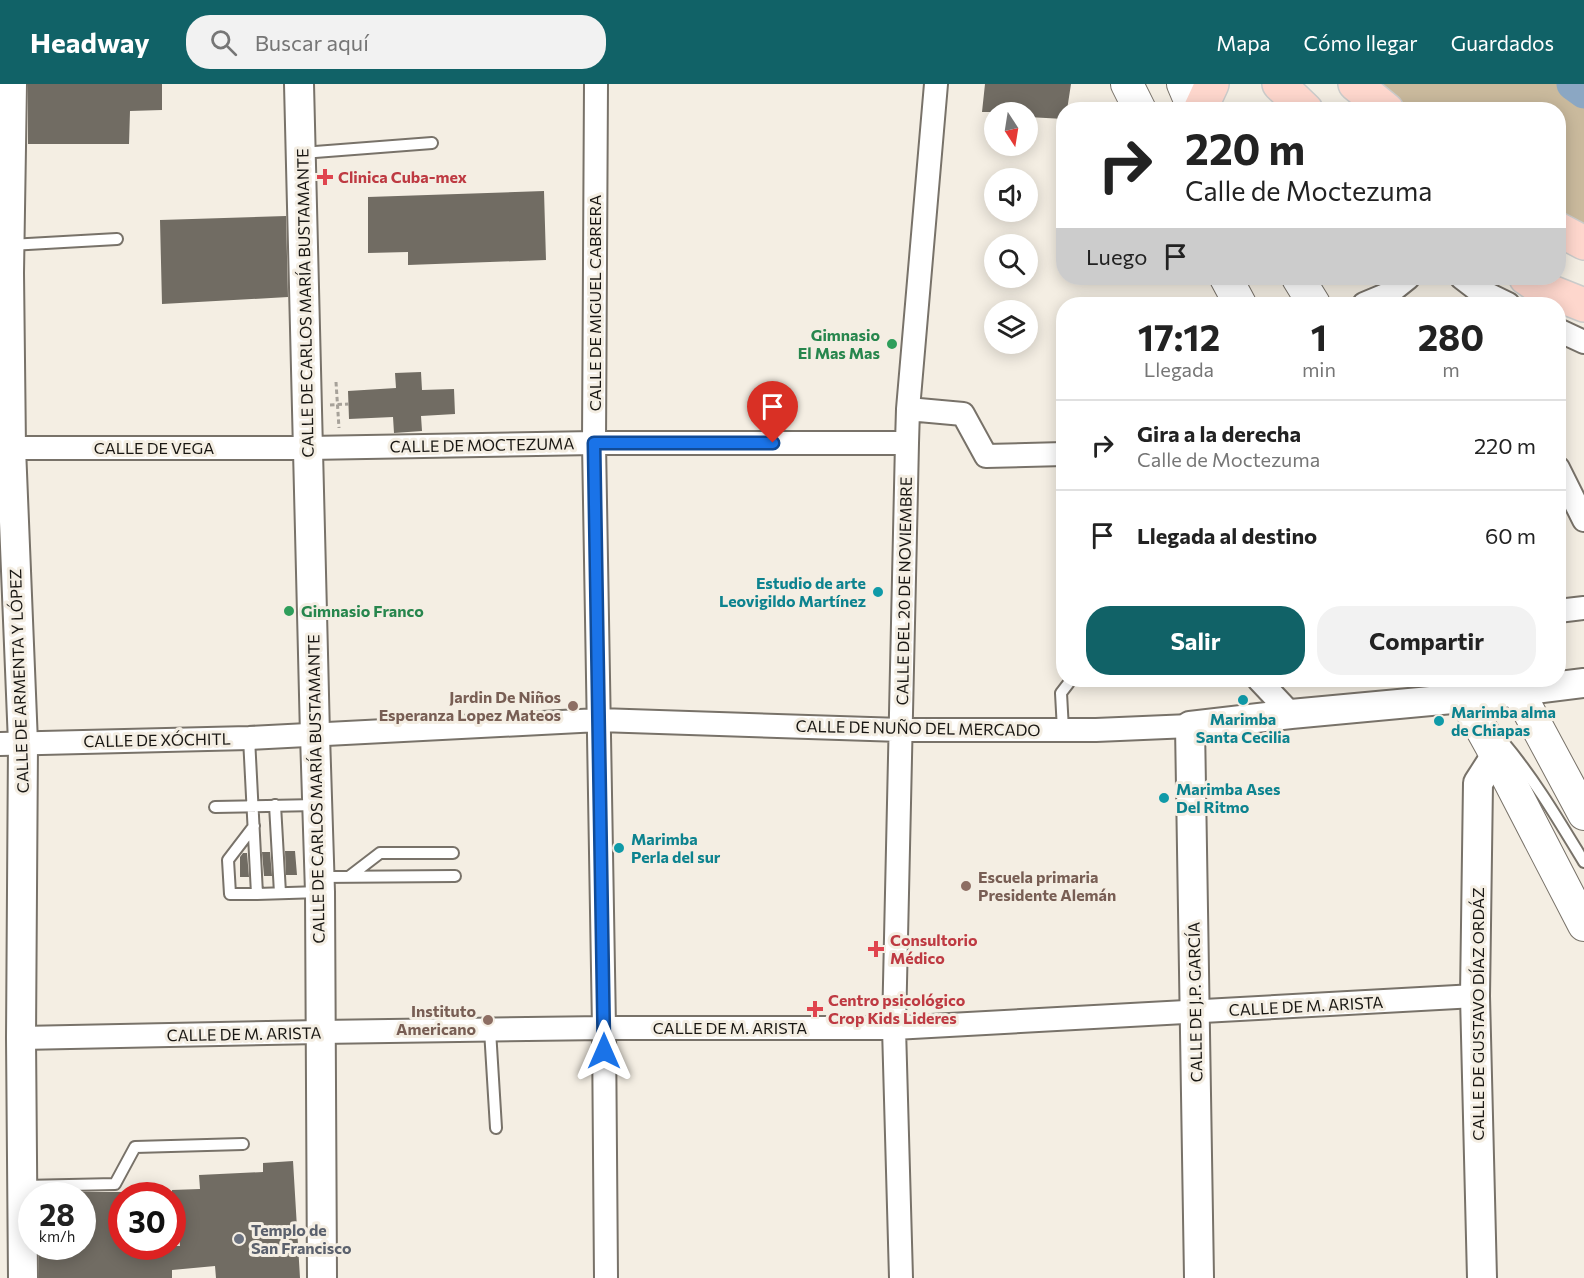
<!DOCTYPE html>
<html lang="es">
<head>
<meta charset="utf-8">
<style>
  body { margin:0; font-family:Commissioner,sans-serif; background:#f2f2f2; color:#222; height:100vh; display:flex; flex-direction:column; font-size:22px; white-space:nowrap }
  * { box-sizing:border-box; margin:0 }
  p { font-size:20px; color:#767676 }
  .icon { flex:none; width:33px; height:33px; fill:none; stroke:currentColor; stroke-width:2; stroke-linecap:round; stroke-linejoin:round }
  .map { position:relative; flex:1; overflow:hidden }
  .drawer { position:absolute; left:1056px; top:213px; width:510px; height:390px; display:flex; flex-direction:column; background:#fff; border-radius:24px; box-shadow:0 3px 15px #0003 }
  .drawer>* { flex:none }
  .banner { position:absolute; left:1056px; top:18px; width:510px; height:183px; border-radius:24px; box-shadow:0 3px 15px #0003; background:#fff; color:#222; overflow:hidden }
  .needle { width:39px; rotate:168deg }
  .buttons { position:absolute; left:984px; top:18px; display:grid; gap:12px }
  .buttons a { display:grid; place-items:center; width:54px; height:54px; border-radius:50%; background:#fff; box-shadow:0 3px 15px #0003; font-size:30px }
  .speed { position:absolute; left:18px; top:1098px; display:flex; gap:12px; font-size:30px; font-weight:700; text-align:center }
  .speed>* { display:grid; place-content:center; width:78px; height:78px; border-radius:50%; background:#fff; box-shadow:0 3px 15px #0003; line-height:1 }
  .speed small { font-size:15px; font-weight:400 }
  .speed .limit { border:9px solid #d22; background:#fff; color:#111 }
  .pin { position:absolute; display:grid; place-items:center; width:51px; height:51px; color:#fff; margin:-62px -26px; border-radius:50% 50% 50% 0; rotate:-45deg; box-shadow:0 0 6px #0007 }
  .pin .icon { rotate:45deg }
  .me { position:absolute; width:66px; margin:-33px; rotate:0deg; stroke-linejoin:round; filter:drop-shadow(0 0 4px #0008) }
  .turn { display:flex; align-items:center; gap:21px; height:126px; padding:0 30px; font-size:27px }
  .turn .icon { width:78px; height:78px; stroke-width:2.5 }
  .turn b { display:block; font-size:42px; line-height:51px }
  .then { display:flex; align-items:center; height:57px; padding:0 30px; background:#0003; gap:12px; font-size:22px }
  .eta { display:flex; justify-content:space-evenly; align-items:center; height:102px; text-align:center }
  .eta b { font-size:36px; font-weight:700; line-height:42px }
  .primary-button { display:flex; gap:12px; margin-top:auto; padding:12px 30px }
  .primary-button a { flex:1; height:69px; border-radius:24px; background:#116267; color:#fff; font-size:24px; font-weight:700; line-height:69px; text-align:center }
  .primary-button a+a { background:#f2f2f2; color:#222 }
  ul { padding:0; list-style:none }
  li { display:flex; align-items:center; gap:18px; height:90px; padding:0 30px; border-top:2px solid #e0e0e0 }
  li div { flex:1 }
  li b { display:block; font-size:22px }
  li em { font-style:normal }
  header { display:flex; align-items:center; gap:36px; box-sizing:border-box; height:84px; padding:0 30px; background:#116267; color:#fff }
  header strong { font-size:28px }
  nav { display:flex; gap:33px; margin-inline-start:auto; font-size:21px }
  .search { width:420px; height:54px; background:#f2f2f2; display:flex; align-items:center; gap:15px; box-sizing:border-box; padding:0 21px; border-radius:24px; color:#767676; font-size:22px }
  .map>svg:first-child { display:block }
</style>
</head>
<body>
<header>
<strong>Headway</strong>
<div class="search"><svg class="icon" aria-label="search" viewBox="0 0 24 24"><circle cx="10" cy="10" r="6"/><path d="M15 15l6 6"/></svg>Buscar aquí</div>
<nav><a>Mapa</a><a>Cómo llegar</a><a>Guardados</a></nav>
</header>
<div class="map">
<svg width="1584" height="1194" viewBox="0 0 1584 1194">
  <rect width="100%" height="100%" fill="#f4eee3"/>
  <path fill="#caba9d" d="M1355 0H1584V159L1559 144 1558 26 1387 25Z"/>
  <g fill="none" stroke-linecap="round" stroke-linejoin="round">
    <path stroke="#8ba7c3" stroke-width="33" d="M1573 0 1584 8"/>
  </g>
  <path fill="#716c63" d="M28 0H162V26L130 27 129 60H28Z
    M985 0H1071L1067 26H1064V35L1028 33V28H982Z
    M544 107 546 176 408 181V168L368 169V113Z
    M286 132 288 213 162 220 160 136Z
    M421 288 422 306 454 305 455 330 421 332 422 347 394 349 393 333 349 335 348 307 396 304 395 289Z
    M285 767H295L297 791H286Z
    M262 768H270L272 792H264Z
    M243 769H247L249 793H240V773Z
    M293 1077 300 1194H216L215 1182 172 1186V1194H39V1162H82V1108H122V1162H180L178 1127H172V1106L200 1105 199 1091 263 1088V1079Z"/>
  <g fill="none" stroke-linecap="round" stroke-linejoin="round">
    <g stroke="#787269" stroke-width="14">
      <path id="service" d="M302 69 432 59
        M10 161 117 155
        M1063 646 1061 609 1071 596
        M249 654 257 810 320 808
        M1504 659C1535 696 1559 737 1584 778
        M275 721 280 809
        M215 723 317 721
        M254 742 228 776 230 810H257
        M350 792 380 769H453
        M319 793 455 792
        M490 946 496 1044
        M23 1102 115 1100 135 1063 243 1060"/>
    </g>
    <g stroke="#787269" stroke-width="26">
      <path id="minor" d="M596 0 594 359 604 944 606 1194
        M1462 194 1475 204 1508 220
        M1364 220 1388 210 1408 194
        M1558 246 1584 258
        M908 325 963 330 986 372 1064 370
        M0 364H309L594 359H907
        M1558 384 1584 436
        M1558 527 1584 524
        M1259 596 1291 630
        M0 660 249 654 599 636 901 646H1096L1190 642
        M21 954 320 948 604 944H894L1475 912
        M901 1194 894 944 907 359 908 325 936 0"/>
    </g>
    <g stroke="#787269" stroke-width="32">
      <path id="tertiary" d="M12 0 9 189 11 364 23 659 21 954 23 1194
        M299 0 315 651 320 808 322 1194
        M1199 1194 1190 642 1291 630 1463 614 1584 599
        M1482 1194 1475 912 1478 699 1496 671"/>
    </g>
    <g stroke="#787269" stroke-width="34">
      <path id="secondary" d="M1127 0 1140 26
        M1183 0 1194 26
        M1226 194 1240 220
        M1298 194 1314 220
        M1452 596 1475 633 1496 671 1584 841
        M1512 596 1584 730"/>
    </g>
    <g stroke="#cccccb" stroke-width="36">
      <path id="primary" d="M1279 0 1306 26
        M1355 0 1387 26
        M1200 26 1212 0
        M1558 145 1584 159
        M1526 194 1539 203 1584 221"/>
    </g>
    <path stroke="#a6a199" stroke-width="3" stroke-dasharray="4.5 3" stroke-linecap="butt" d="M336 298 339 344
      M330 321 349 320"/>
    <use href="#service" stroke="#fff" stroke-width="10"/>
    <use href="#minor" stroke="#fff" stroke-width="22"/>
    <use href="#tertiary" stroke="#fff" stroke-width="28"/>
    <use href="#secondary" stroke="#fff" stroke-width="32"/>
    <use href="#primary" stroke="#fed7cd" stroke-width="33"/>
  </g>
  <g fill="none" stroke-linecap="round" stroke-linejoin="round">
    <g stroke="#114b97" stroke-width="15">
      <path id="route" d="M604 967 594 359H773"/>
    </g>
    <use href="#route" stroke="#1a73e8" stroke-width="10"/>
  </g>
  <g fill="#e0444e" stroke="#f4eee3" stroke-width="2">
    <path d="M322 84h6v6h6v6h-6v6h-6v-6h-6v-6h6z"/>
    <path d="M873 856h6v6h6v6h-6v6h-6v-6h-6v-6h6z"/>
    <path d="M812 916h6v6h6v6h-6v6h-6v-6h-6v-6h6z"/>
  </g>
  <g fill="#2e9e5b" stroke="#f4eee3" stroke-width="2">
    <circle cx="892" cy="260" r="6"/>
    <circle cx="289" cy="527" r="6"/>
  </g>
  <g fill="#0f9aa8" stroke="#f4eee3" stroke-width="2">
    <circle cx="878" cy="508" r="6"/>
    <circle cx="1243" cy="616" r="6"/>
    <circle cx="1439" cy="637" r="6"/>
    <circle cx="1164" cy="714" r="6"/>
    <circle cx="619" cy="764" r="6"/>
  </g>
  <g fill="#8d6e63" stroke="#f4eee3" stroke-width="2">
    <circle cx="573" cy="622" r="6"/>
    <circle cx="966" cy="802" r="6"/>
    <circle cx="488" cy="936" r="6"/>
  </g>
  <circle fill="#6b7280" stroke="#f4eee3" stroke-width="2" cx="239" cy="1155" r="6"/>
  <g text-anchor="middle" stroke-width="6" stroke-linejoin="round" paint-order="stroke">
    <g font-size="16" font-weight="bold" fill="#be3a42" stroke="#f4eee3" text-anchor="start">
      <text x="338" y="99">Clinica Cuba-mex</text>
      <text x="890" y="862">Consultorio<tspan x="890" dy="18">Médico</tspan></text>
      <text x="828" y="922">Centro psicológico<tspan x="828" dy="18">Crop Kids Lideres</tspan></text>
    </g>
    <g font-size="16" fill="#191713" stroke="#f4eee3">
      <text transform="translate(305 219) rotate(-91)" y="6">CALLE DE CARLOS MARÍA BUSTAMANTE</text>
      <text transform="translate(595 219) rotate(-90)" y="6">CALLE DE MIGUEL CABRERA</text>
      <text transform="translate(482 361) rotate(-1)" y="6">CALLE DE MOCTEZUMA</text>
      <text x="154" y="370">CALLE DE VEGA</text>
      <text transform="translate(904 507) rotate(-89)" y="6">CALLE DEL 20 DE NOVIEMBRE</text>
      <text transform="translate(19 597) rotate(-92)" y="6">CALLE DE ARMENTA Y LÓPEZ</text>
      <text transform="translate(918 644) rotate(1)" y="6">CALLE DE NUÑO DEL MERCADO</text>
      <text transform="translate(157 656) rotate(-1)" y="6">CALLE DE XÓCHITL</text>
      <text transform="translate(316 705) rotate(-91)" y="6">CALLE DE CARLOS MARÍA BUSTAMANTE</text>
      <text transform="translate(1195 918) rotate(-91)" y="6">CALLE DE J.P. GARCÍA</text>
      <text transform="translate(1306 922) rotate(-3)" y="6">CALLE DE M. ARISTA</text>
      <text transform="translate(1478 930) rotate(-90)" y="6">CALLE DE GUSTAVO DÍAZ ORDÁZ</text>
      <text x="730" y="950">CALLE DE M. ARISTA</text>
      <text transform="translate(244 950) rotate(-1)" y="6">CALLE DE M. ARISTA</text>
    </g>
    <g font-size="16" font-weight="bold" fill="#27864d" stroke="#f4eee3" text-anchor="end">
      <text x="880" y="257">Gimnasio<tspan x="880" dy="18">El Mas Mas</tspan></text>
      <text x="301" y="533" text-anchor="start">Gimnasio Franco</text>
    </g>
    <g font-size="16" font-weight="bold" fill="#0d838f" stroke="#f4eee3" text-anchor="start">
      <text x="866" y="505" text-anchor="end">Estudio de arte<tspan x="866" dy="18">Leovigildo Martínez</tspan></text>
      <text x="1451" y="634">Marimba alma<tspan x="1451" dy="18">de Chiapas</tspan></text>
      <text x="1243" y="641" text-anchor="middle">Marimba<tspan x="1243" dy="18">Santa Cecilia</tspan></text>
      <text x="1176" y="711">Marimba Ases<tspan x="1176" dy="18">Del Ritmo</tspan></text>
      <text x="631" y="761">Marimba<tspan x="631" dy="18">Perla del sur</tspan></text>
    </g>
    <g font-size="16" font-weight="bold" fill="#785e54" stroke="#f4eee3" text-anchor="end">
      <text x="561" y="619">Jardin De Niños<tspan x="561" dy="18">Esperanza Lopez Mateos</tspan></text>
      <text x="978" y="799" text-anchor="start">Escuela primaria<tspan x="978" dy="18">Presidente Alemán</tspan></text>
      <text x="476" y="933">Instituto<tspan x="476" dy="18">Americano</tspan></text>
    </g>
    <g font-size="16" font-weight="bold" fill="#5b616d" stroke="#f4eee3" text-anchor="start">
      <text x="251" y="1152">Templo de<tspan x="251" dy="18">San Francisco</tspan></text>
    </g>
  </g>
</svg>
<div class="buttons">
<a><svg class="needle" viewBox="-14 -14 28 28"><path d="M0-13l5 13h-10z" fill="#e53935"/><path d="M0 13l5-13h-10z" fill="#767676"/></svg></a>
<a><svg class="icon" aria-label="sound" viewBox="0 0 24 24"><path d="M4 9h4l5-4v14l-5-4H4zM17 9q2 3 0 6"/></svg></a>
<a><svg class="icon" aria-label="search" viewBox="0 0 24 24"><circle cx="10" cy="10" r="6"/><path d="M15 15l6 6"/></svg></a>
<a><svg class="icon" aria-label="layers" viewBox="0 0 24 24"><path d="M12 4l9 5-9 5-9-5zM3 14l9 5 9-5"/></svg></a>
</div>
<div class="speed"><div>28<small>km/h</small></div><div class="limit">30</div></div>
<div class="pin" style="left:773px;top:359px;background:#d93025"><svg class="icon" aria-label="arrive" viewBox="0 0 24 24"><path d="M6 21V4h12l-3 4 3 4H6"/></svg></div>
<svg class="me" style="left:604px;top:967px" viewBox="-20 -20 40 40"><path d="M0-17L14 15 0 8-14 15z" fill="#1a73e8" stroke="#fff" stroke-width="4"/></svg>
<div class="banner">
<div class="turn"><svg class="icon" aria-label="right" viewBox="0 0 24 24"><path d="M7 20v-9h11M14 6l5 5-5 5"/></svg><div><b>220 m</b>Calle de Moctezuma</div></div>
<div class="then">Luego<svg class="icon" aria-label="arrive" viewBox="0 0 24 24"><path d="M6 21V4h12l-3 4 3 4H6"/></svg></div>
</div>
<section class="drawer">
<div class="eta">
<div><b>17:12</b><p>Llegada</p></div>
<div><b>1</b><p>min</p></div>
<div><b>280</b><p>m</p></div>
</div>
<ul>
<li><svg class="icon" aria-label="right" viewBox="0 0 24 24"><path d="M7 20v-9h11M14 6l5 5-5 5"/></svg><div><b>Gira a la derecha</b><p>Calle de Moctezuma</p></div><em>220 m</em></li>
<li><svg class="icon" aria-label="arrive" viewBox="0 0 24 24"><path d="M6 21V4h12l-3 4 3 4H6"/></svg><div><b>Llegada al destino</b></div><em>60 m</em></li>
</ul>
<div class="primary-button"><a>Salir</a><a>Compartir</a></div>
</section>
</div>
</body>
</html>
